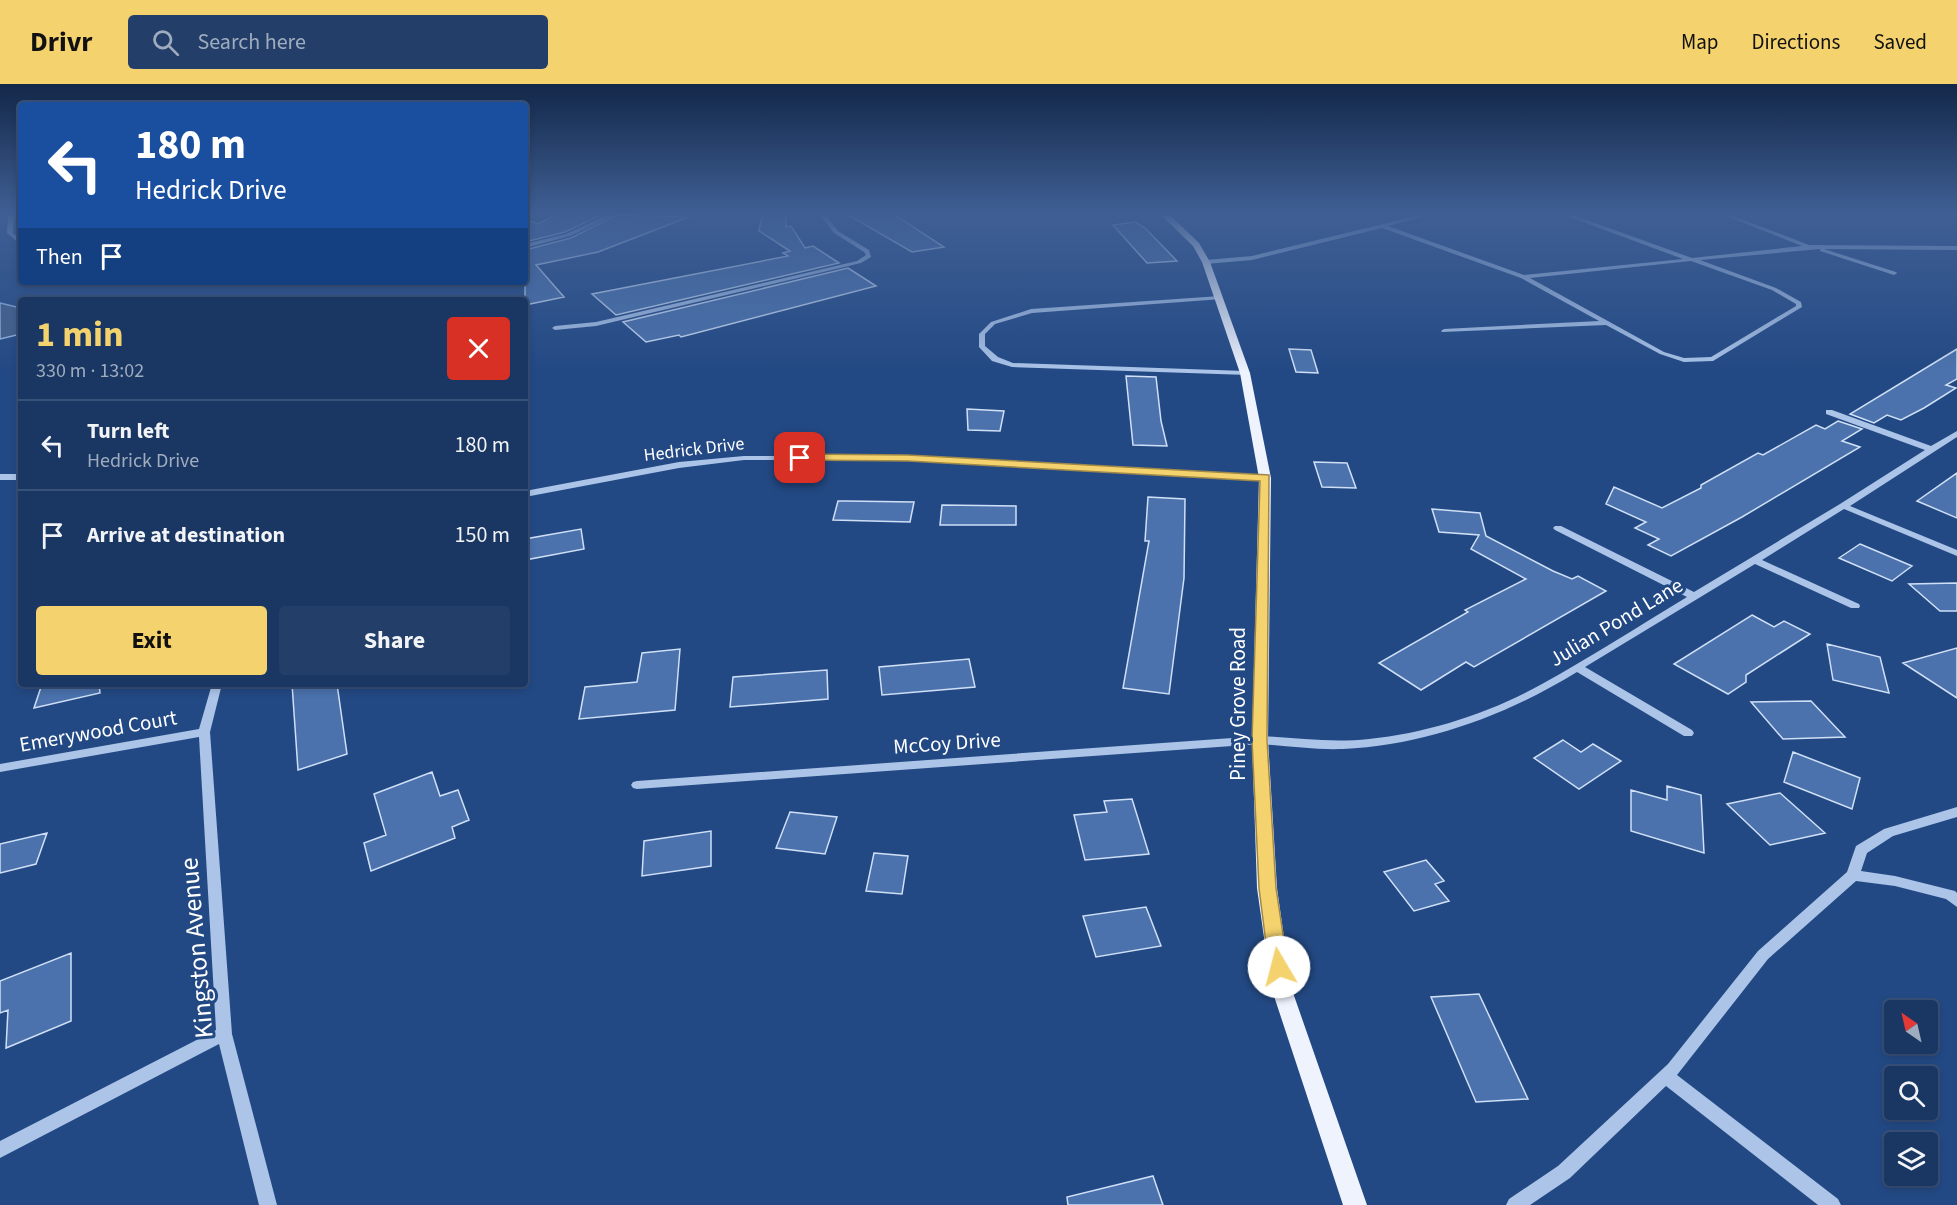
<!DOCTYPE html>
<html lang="en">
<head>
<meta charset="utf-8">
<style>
  body { margin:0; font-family:"Source Sans 3",sans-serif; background:#233f69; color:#f1f3f6; height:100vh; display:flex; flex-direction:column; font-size:22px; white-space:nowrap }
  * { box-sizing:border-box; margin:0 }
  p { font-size:20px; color:#9facbe }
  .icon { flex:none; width:33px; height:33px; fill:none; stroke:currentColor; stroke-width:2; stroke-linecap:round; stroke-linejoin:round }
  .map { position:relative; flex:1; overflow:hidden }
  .sheet { position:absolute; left:18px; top:213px; width:510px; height:390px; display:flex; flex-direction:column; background:#1a3763; border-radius:6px; box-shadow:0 3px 9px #0003,0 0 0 2px #385178 }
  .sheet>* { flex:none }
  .top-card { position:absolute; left:18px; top:18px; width:510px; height:183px; border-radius:6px; box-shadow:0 3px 9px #0003,0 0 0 2px #385178; background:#1a4fa0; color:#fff; overflow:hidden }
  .needle { width:39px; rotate:326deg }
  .tools { position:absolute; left:1884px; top:916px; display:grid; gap:12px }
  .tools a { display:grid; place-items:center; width:54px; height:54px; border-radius:6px; background:#1a3763; box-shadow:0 3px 9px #0003,0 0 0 2px #385178; font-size:30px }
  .pin { position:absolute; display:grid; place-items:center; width:51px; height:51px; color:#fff; margin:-26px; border-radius:12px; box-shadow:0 3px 9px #0006 }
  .me { position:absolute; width:66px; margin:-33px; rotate:352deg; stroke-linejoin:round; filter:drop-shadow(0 0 4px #0008) }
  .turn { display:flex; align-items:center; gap:21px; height:126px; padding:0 18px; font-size:27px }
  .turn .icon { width:78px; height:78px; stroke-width:2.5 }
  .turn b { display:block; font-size:42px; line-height:51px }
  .then { display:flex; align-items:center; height:57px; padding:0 18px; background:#0003; gap:12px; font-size:22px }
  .round { display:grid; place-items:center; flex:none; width:63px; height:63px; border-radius:6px; background:#233f69 }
  .head { display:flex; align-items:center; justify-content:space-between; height:102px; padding:0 18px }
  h1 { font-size:36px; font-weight:700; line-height:45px; color:#f4d26e }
  .cta { display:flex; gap:12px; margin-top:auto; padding:12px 18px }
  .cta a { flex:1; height:69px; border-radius:6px; background:#f4d26e; color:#111; font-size:24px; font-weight:700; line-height:69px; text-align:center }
  .cta a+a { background:#233f69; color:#f1f3f6 }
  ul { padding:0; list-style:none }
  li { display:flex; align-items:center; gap:18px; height:90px; padding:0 18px; border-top:2px solid #385178 }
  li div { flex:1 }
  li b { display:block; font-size:22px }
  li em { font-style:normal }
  header { display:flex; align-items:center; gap:36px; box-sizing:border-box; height:84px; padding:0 30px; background:#f4d26e; color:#111 }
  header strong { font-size:28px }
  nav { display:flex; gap:33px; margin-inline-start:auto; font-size:21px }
  .search { width:420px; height:54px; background:#233f69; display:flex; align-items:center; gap:15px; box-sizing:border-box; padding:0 21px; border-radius:6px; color:#9facbe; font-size:22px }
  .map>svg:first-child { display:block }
</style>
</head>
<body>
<header>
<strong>Drivr</strong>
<div class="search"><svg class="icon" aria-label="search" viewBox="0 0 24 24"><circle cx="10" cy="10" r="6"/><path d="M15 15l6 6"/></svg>Search here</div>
<nav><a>Map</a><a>Directions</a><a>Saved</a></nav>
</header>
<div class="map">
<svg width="1957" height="1121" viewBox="0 0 1957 1121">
  <rect width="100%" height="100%" fill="#234984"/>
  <path fill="#45608a" stroke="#9fbee9" stroke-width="1.5" d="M0 219 21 224V250L0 255Z"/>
  <path fill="#4b72ac" stroke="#cfdff6" stroke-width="1.5" d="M556 131H601L565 148 525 158V135L538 140Z
    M617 131 689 133 598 168 536 181 564 213 525 221V166L571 154Z
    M762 131H786V143L791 142 805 164 813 162 839 179 616 231 592 210 788 172 783 169 790 167 759 147Z
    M848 131H895L944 163 912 168Z
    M1135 138 1145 144 1177 177 1147 179 1113 141Z
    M848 184 876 202 681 253 679 251 646 258 623 238Z
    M1289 265 1311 266 1318 289 1296 288Z
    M1957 265V295L1946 301 1956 304 1924 324 1901 336 1887 331 1874 339 1850 330Z
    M1126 292 1156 293 1161 337 1167 362 1133 361Z
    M967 325 1004 327 1000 347 968 346Z
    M1838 337 1862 345 1842 357 1860 363 1742 433 1671 472 1648 461 1659 455 1635 444 1646 438 1606 420 1614 403 1662 424 1701 404V401L1758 369 1763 371 1816 341 1825 345Z
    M1314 378 1347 379 1356 404 1322 403Z
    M1957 389V434L1917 417Z
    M1148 413 1185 415 1184 494 1169 610 1123 604 1149 457H1145Z
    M838 417H846L914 418 910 438 833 436Z
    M942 421 1016 422V441H940Z
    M1432 425 1480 429 1486 452 1553 487 1572 495 1578 492 1606 507 1474 583 1466 578 1421 606 1379 579 1468 528 1465 526 1526 495 1471 465 1479 451 1439 448Z
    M581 445 584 465 525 476V455Z
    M1860 460 1912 482 1892 497 1839 474Z
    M1957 499V527H1940L1909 500Z
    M1752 531 1774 543 1784 537 1810 550 1746 591V598L1728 610 1674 580Z
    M1827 560 1880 573 1889 609 1833 596Z
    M1957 564V614L1903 579Z
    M680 565 675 626 579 635 585 603 637 598 642 569Z
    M969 575 975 603 882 611 879 583Z
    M827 586 828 615 730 623 733 593Z
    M42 600H99L100 609 34 624Z
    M292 600H337L347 670 298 686Z
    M1811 617 1845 653 1783 655 1751 618Z
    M1563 656 1581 668 1593 660 1621 677 1579 705 1534 674Z
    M1793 668 1860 694 1852 725 1784 698Z
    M432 688 440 712 458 706 469 736 452 743 455 754 371 787 364 759 386 751 374 710Z
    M1667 702 1701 711 1704 769 1631 747V706L1667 716Z
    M1780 709 1825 749 1770 761 1727 720Z
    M1132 715 1149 770 1085 776 1074 731 1107 728 1104 717Z
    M790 728 837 733 825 770 776 764Z
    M711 747V782L642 792 644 757Z
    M47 749 36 780 0 789V760Z
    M874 769 908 772 902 810 866 807Z
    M1426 776 1444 797 1435 800 1449 817 1414 827 1384 788Z
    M1146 823 1161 862 1096 873 1083 832Z
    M71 869V937L6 964 8 926 0 929V897Z
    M1479 910 1528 1015 1476 1018 1431 913Z
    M1153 1092 1163 1121H1068L1067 1113Z"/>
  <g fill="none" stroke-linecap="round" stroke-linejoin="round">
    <path fill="#abc4e8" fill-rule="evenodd" d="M8 131H14L13 149 21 156V161L7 149Z
      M607 131H615L570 152 525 164V160L566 150Z
      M820 131H826L838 147 869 166 871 173 861 179 596 242 555 246 552 244 555 242 596 238 857 177 866 171 864 168 834 149Z
      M1420 131H1430L1388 142 1524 191 1683 175 1564 131H1573L1692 174 1802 162 1723 131H1731L1809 161 1957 162V166L1824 165 1896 188 1897 189 1894 191 1820 167V165L1700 176 1776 204 1801 218 1802 223 1713 277 1684 278 1660 270 1606 241 1442 248 1441 247 1444 245 1599 237 1521 194 1382 144 1252 176 1206 180 1203 178 1206 176 1252 172ZM1691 177 1772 206 1796 220V222L1711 273 1684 274 1664 268 1530 194Z
      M1220 212 1222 213V215L1032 229 995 240 985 250V262L998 273 1013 279 1245 287H1248V291L1012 283 992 277 979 263V250L991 238 1031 225Z
      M1826 326H1832L1931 362 1957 347V353L1850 422 1957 466V472L1844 425 1762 476 1859 520 1860 522 1859 524H1851L1755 480 1585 583 1692 646 1694 649 1692 652H1684L1577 588C1507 631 1426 661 1343 665 1315 666 1288 662 1260 660L637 705 633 704 631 701 633 698 637 697 1260 652C1297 654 1332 659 1369 655 1428 649 1490 629 1542 600 1591 573 1639 542 1687 513L1555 446 1553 444 1555 442H1561L1694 508 1840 420 1925 366 1826 330Z
      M744 372H908L1265 391 1269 394 1265 397 908 376H744L679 384 525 413V407L679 378Z
      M0 390H21V396H0Z
      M212 600H222L210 648 232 950 277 1121H259L219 960 0 1074V1057L216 946 199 653 0 688V680L199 645Z
      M1957 723V733L1893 752 1867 769 1861 787 1895 792 1955 807 1957 809V823L1946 815 1895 802 1856 797 1768 875 1677 991 1838 1115 1841 1121H1818L1666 1002 1570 1094 1530 1121H1506L1509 1115 1558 1082 1668 980 1758 867 1847 788 1856 762 1884 745Z"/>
    <path fill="#eef3fe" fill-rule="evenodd" d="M1161 131H1170L1199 159 1210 178 1250 289 1271 394 1268 656 1277 804 1291 903 1367 1121H1343L1271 903 1257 804 1252 656 1259 394 1240 289 1202 178 1193 162Z"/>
  </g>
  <linearGradient id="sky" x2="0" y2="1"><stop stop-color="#132849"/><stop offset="0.45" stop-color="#3f5f94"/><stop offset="1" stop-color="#3f5f94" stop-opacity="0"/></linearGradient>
  <rect width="1957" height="288" fill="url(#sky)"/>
  <path fill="#f4d26e" stroke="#9f8848" stroke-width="1.5" d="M800 370 908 371 1269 391 1267 656 1276 804 1288 883 1285 889 1279 891 1272 889 1269 883 1259 804 1252 656 1260 397 908 377 796 376 795 374Z"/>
  <g text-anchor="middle" stroke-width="6" stroke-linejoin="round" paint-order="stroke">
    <g font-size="18" fill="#fff" stroke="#234984">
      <text transform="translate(694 365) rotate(-7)" y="6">Hedrick Drive</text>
    </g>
    <g font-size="21" fill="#fff" stroke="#234984">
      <text transform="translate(1616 538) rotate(-31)" y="7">Julian Pond Lane</text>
      <text transform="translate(1238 620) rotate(-90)" y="7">Piney Grove Road</text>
      <text transform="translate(98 647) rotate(-10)" y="7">Emerywood Court</text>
      <text transform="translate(947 659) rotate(-4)" y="7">McCoy Drive</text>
    </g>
    <g font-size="26" fill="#fff" stroke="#234984">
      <text transform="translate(196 864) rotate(-95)" y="9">Kingston Avenue</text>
    </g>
  </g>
</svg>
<div class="tools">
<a><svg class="needle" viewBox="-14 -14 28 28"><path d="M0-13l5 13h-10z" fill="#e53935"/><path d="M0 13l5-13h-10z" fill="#9facbe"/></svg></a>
<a><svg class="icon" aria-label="search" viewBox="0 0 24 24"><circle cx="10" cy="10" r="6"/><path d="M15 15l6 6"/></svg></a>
<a><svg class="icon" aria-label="layers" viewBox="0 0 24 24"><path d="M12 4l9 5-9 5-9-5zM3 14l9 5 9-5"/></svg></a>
</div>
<div class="pin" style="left:800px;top:374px;background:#d93025"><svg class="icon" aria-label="arrive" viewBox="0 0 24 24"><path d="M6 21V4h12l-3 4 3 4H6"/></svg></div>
<svg class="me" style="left:1279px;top:883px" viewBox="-20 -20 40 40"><circle r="19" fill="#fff"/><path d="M0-13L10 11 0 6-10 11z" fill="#f4d26e"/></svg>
<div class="top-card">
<div class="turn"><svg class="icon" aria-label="left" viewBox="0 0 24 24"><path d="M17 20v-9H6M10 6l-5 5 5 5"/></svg><div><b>180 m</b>Hedrick Drive</div></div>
<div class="then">Then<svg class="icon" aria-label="arrive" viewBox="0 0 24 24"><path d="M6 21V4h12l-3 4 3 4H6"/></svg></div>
</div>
<section class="sheet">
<div class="head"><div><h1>1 min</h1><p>330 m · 13:02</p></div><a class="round" style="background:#d93025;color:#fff"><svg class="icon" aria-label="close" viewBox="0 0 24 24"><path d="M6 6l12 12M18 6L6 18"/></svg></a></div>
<ul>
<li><svg class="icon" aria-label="left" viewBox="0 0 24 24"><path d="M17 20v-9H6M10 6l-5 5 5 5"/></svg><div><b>Turn left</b><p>Hedrick Drive</p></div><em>180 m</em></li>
<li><svg class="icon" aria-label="arrive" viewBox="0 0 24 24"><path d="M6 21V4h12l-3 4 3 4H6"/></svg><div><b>Arrive at destination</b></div><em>150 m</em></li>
</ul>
<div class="cta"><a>Exit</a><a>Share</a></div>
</section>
</div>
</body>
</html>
